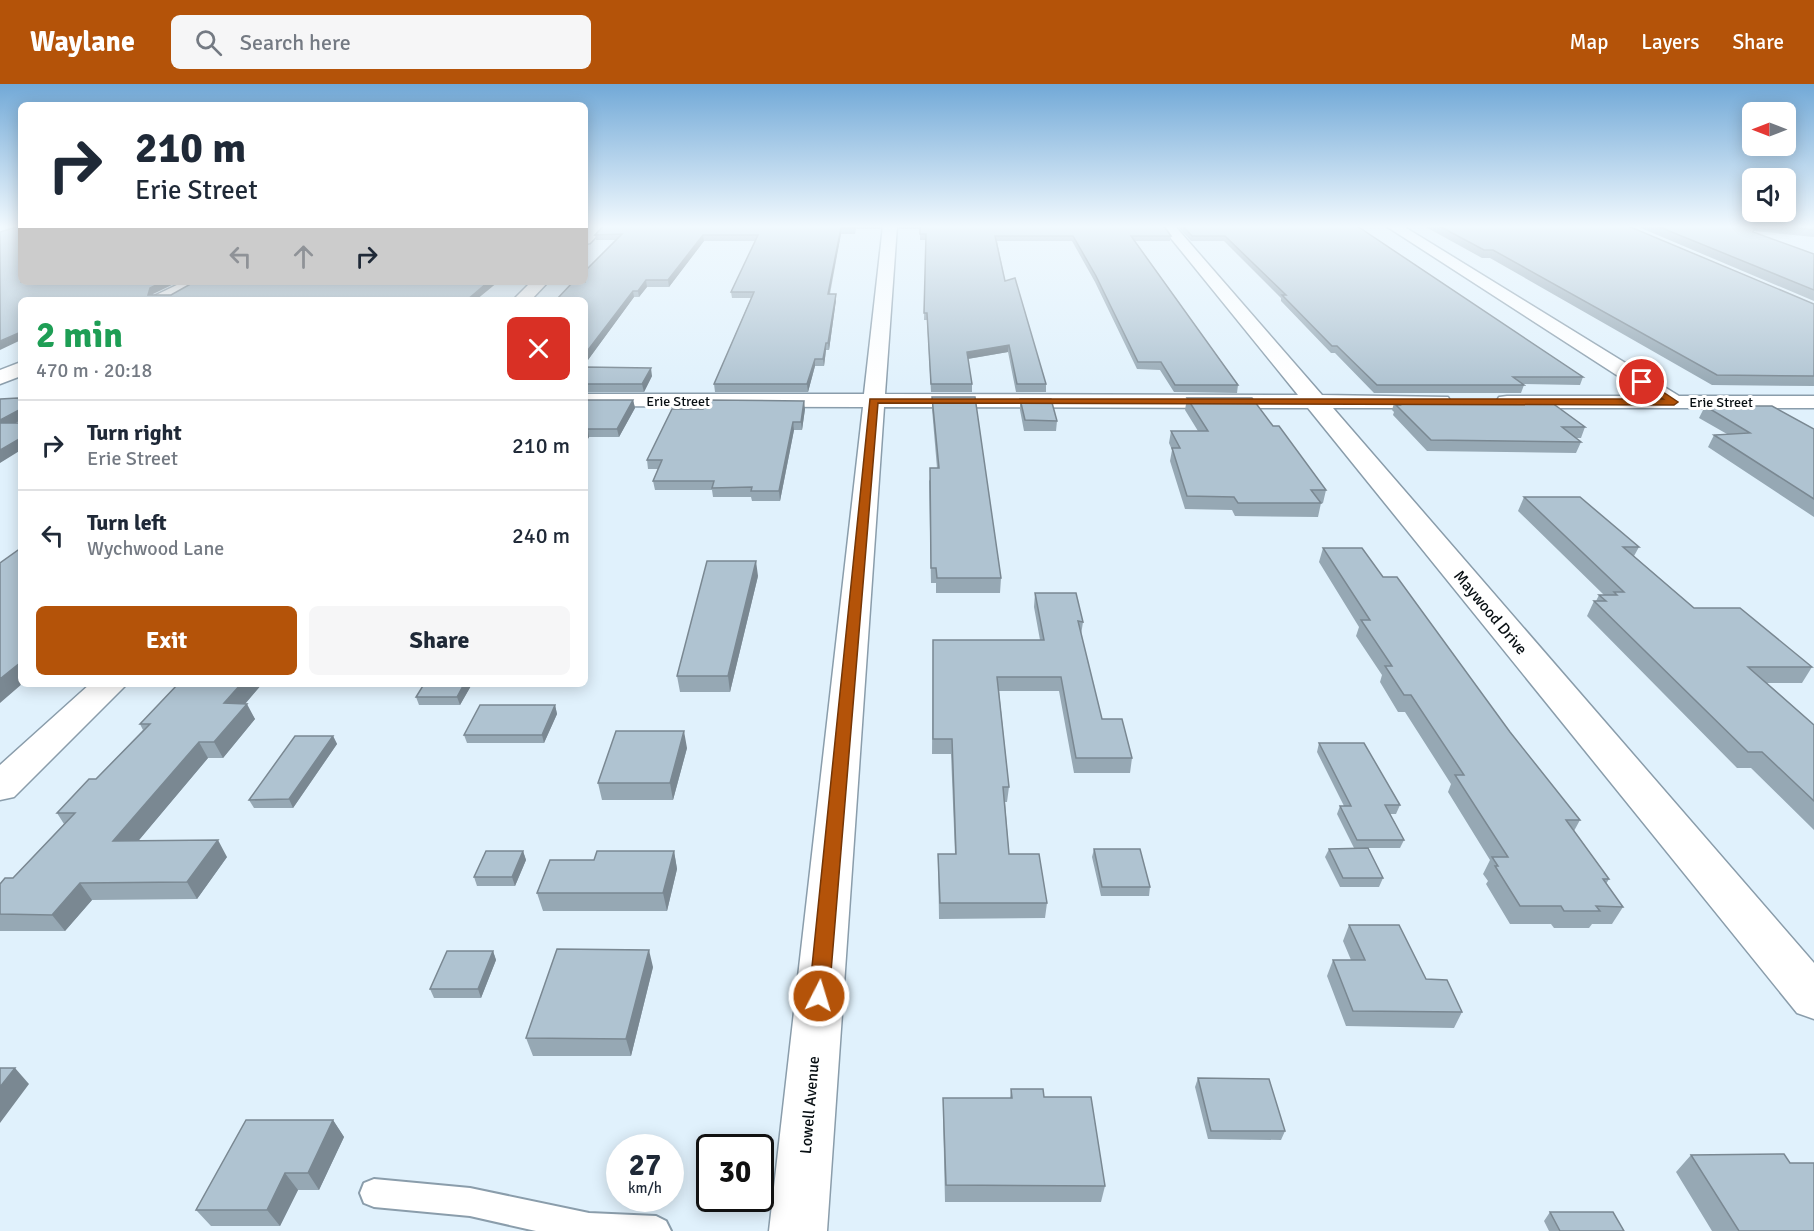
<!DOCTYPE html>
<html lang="en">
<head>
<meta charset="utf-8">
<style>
  body { margin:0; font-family:Signika,sans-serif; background:#f6f6f7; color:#1f2937; height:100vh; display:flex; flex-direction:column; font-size:22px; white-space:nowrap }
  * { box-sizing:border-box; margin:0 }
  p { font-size:20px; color:#747a83 }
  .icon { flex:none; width:33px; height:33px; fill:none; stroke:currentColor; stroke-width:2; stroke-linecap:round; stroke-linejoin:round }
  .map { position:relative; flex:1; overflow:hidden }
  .sheet { position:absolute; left:18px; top:213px; width:570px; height:390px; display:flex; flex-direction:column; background:#fff; border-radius:9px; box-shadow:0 3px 15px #0003 }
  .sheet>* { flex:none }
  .hud { position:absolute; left:18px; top:18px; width:570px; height:183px; border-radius:9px; box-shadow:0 3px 15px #0003; background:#fff; color:#1f2937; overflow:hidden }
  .needle { width:39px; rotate:270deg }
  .tools { position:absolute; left:1742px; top:18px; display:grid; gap:12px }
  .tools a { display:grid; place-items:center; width:54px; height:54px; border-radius:9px; background:#fff; box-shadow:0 3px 15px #0003; font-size:30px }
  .speed { position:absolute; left:606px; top:1050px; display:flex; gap:12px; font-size:30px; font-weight:700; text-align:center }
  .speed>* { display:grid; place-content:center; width:78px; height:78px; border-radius:50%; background:#fff; box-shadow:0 3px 15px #0003; line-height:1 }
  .speed small { font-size:15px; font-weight:400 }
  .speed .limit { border:3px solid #111; border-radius:9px; background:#fff; color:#111 }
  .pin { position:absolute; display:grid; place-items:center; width:51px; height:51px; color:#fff; margin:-26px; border:3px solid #fff; border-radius:50%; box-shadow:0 2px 6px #0007 }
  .me { position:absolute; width:66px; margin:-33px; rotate:5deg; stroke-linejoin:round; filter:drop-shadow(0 0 4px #0008) }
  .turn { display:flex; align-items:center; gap:21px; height:126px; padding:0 18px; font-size:27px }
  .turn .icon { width:78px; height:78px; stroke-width:2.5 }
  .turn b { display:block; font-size:42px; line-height:51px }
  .lanes { display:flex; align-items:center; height:57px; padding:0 18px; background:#0003; justify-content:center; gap:30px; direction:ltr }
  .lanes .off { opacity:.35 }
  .round { display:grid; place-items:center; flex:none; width:63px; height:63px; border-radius:9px; background:#f6f6f7 }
  .headline { display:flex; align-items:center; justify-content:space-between; height:102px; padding:0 18px }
  h1 { font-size:36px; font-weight:700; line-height:45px; color:#1e9e55 }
  .action { display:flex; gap:12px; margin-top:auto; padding:12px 18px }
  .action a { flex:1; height:69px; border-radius:9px; background:#b45309; color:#fff; font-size:24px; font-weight:700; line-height:69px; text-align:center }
  .action a+a { background:#f6f6f7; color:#1f2937 }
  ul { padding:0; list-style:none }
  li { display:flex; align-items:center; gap:18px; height:90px; padding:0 18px; border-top:2px solid #e0e1e3 }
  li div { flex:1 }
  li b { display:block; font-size:22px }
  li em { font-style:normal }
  header { display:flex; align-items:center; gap:36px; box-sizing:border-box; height:84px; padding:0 30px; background:#b45309; color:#fff }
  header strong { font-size:28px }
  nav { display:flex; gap:33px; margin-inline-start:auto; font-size:21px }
  .search { width:420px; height:54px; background:#f6f6f7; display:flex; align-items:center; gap:15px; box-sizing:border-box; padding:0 21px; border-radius:9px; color:#747a83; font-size:22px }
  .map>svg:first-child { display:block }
</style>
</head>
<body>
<header>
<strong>Waylane</strong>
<div class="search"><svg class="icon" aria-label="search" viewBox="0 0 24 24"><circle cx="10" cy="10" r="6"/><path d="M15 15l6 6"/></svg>Search here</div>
<nav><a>Map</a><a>Layers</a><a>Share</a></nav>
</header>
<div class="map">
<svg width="1814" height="1147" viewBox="0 0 1814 1147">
  <rect width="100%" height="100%" fill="#e0f1fc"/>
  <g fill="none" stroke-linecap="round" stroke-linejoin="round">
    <g stroke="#8a9dab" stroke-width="4">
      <path id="service" d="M374 1095 470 1104 589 1129 656 1132 666 1137 671 1147H536L470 1132 374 1123 364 1119 360 1109 364 1099Z"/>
    </g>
    <g stroke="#8a9dab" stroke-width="3">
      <path id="minor" d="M591 142H606L590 159 585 160V148Z
        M883 142H897L885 310 1298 311 1161 142H1175L1322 311 1448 313 1451 318 1448 323 1440 324H1333L1814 879V935L1797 929 1308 324 884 323 827 1147H769L863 323 585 322V310H864Z
        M1386 142H1403L1679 312H1814V324H1507L1499 323 1496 318 1499 313 1507 312H1649Z
        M183 198H204L173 216H152L154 212Z
        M531 198H548L531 216H513Z
        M21 278V292L0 300V286Z
        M90 600H127L14 713 0 716V681Z"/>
    </g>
    <g stroke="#8a9dab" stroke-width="3">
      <path id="secondary" d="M4 142H21V146L0 152V144Z"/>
    </g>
    <use href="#service" fill="#fff" fill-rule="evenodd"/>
    <use href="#minor" fill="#fff" fill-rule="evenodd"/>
    <use href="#secondary" fill="#fff" fill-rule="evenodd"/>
  </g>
  <path fill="#96a8b4" d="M603 142H882L880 145H856L855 150H841L830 210H836V216L829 266H826L824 282H815L808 308H715L714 300 751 214H732L731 208 756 157H704L669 203H647L639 213H634L585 280V216L616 156H596L595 151Z
    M898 142H1164L1171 152 1170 157H1135L1238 301 1237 309 1174 308 1160 286 1137 285 1095 198 1072 157H997L1005 197 1046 300V308H1016L1008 268 968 275 972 300V308H931L927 236H924L926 156H920V145H899Z
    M1177 142H1357L1583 293 1580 301 1523 300 1524 301 1521 309H1374L1335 269H1331L1281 217V214L1224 157H1191Z
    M1424 142H1628L1814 220V302L1712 301 1490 174H1482Z
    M1636 142H1814V153L1754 147 1753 148 1814 170V217Z
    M585 283 652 292 644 308H585Z
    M932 313 1001 494 1000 509H936V499H931L929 397 937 384 932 325Z
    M1187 314 1273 342 1326 406 1323 419H1321L1318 433 1235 432 1232 426 1185 425 1170 377 1172 366 1169 359 1171 347H1198L1185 326Z
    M1020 315 1057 337 1056 347H1024L1020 326Z
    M585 316H633L635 324 619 353H589L585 360Z
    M1395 316 1585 343 1581 354H1576L1581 358 1576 369 1427 367 1393 331 1394 328 1392 326Z
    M1705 322 1814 345V433L1708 363 1714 351 1727 350 1699 334Z
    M805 325 802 346H794L780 417H752L751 413H713L712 406H655L653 397 658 385H648L647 376Z
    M1524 413 1639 463 1634 472 1694 524 1812 583 1802 599H1767L1814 641V746L1751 684H1737L1587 532 1594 517H1596L1599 511H1604L1518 427Z
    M1323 464 1383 493 1510 648 1580 736 1574 747 1609 795 1606 800 1623 823 1612 840H1592L1589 844H1554L1551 840H1510L1486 800 1488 797 1483 790 1490 776 1448 708 1451 700 1405 628H1398L1380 598 1382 591 1356 552 1359 543 1319 478Z
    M758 492 730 608H680L677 592Z
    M1035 509 1083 538 1081 551 1102 635 1132 674 1130 689H1074L1059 607H999L1009 703 1007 718H1005L1009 770 1047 819 1045 834 939 835 938 770H955L951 670H932L933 556H1040L1034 523Z
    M178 600H262L245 620 255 635 223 674H208L138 757 227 773 197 815 92 816 65 847H0V800L13 794 64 740 57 729 96 695 143 646 140 640Z
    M472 600 460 621H419L416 613Z
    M555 621 557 630 544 659H467L464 651Z
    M333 652 337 660 293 724H254L249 716Z
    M1319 659 1400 721 1396 730H1390L1404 756 1400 764H1368L1383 794 1379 803H1340L1325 773 1329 765 1354 764 1337 730 1340 722H1344L1317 668Z
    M687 664 673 716H602L598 699Z
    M1094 765 1150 803 1149 812H1101L1092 773Z
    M523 767 526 776 515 802H477L474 793Z
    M674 767 677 785 667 827H543L537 809 594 776Z
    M1349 841 1426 895 1462 928 1454 944 1346 942 1327 892 1333 876H1351L1343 857Z
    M493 867 496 876 481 914H434L430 905Z
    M653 883 631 972H533L526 954Z
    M1198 994 1285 1047 1281 1056 1208 1055 1195 1003Z
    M1011 1005 1044 1013 1105 1102 1101 1118H945L943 1031V1014H1010Z
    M333 1036 344 1053 319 1106H298L280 1142H211L196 1126Z
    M1691 1071 1790 1079 1814 1147H1712L1676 1088Z
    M1550 1128 1624 1147H1549L1544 1137Z"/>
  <path fill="#7a8892" d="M841 144V150L828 216V210Z
    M703 151 704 157 669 203 668 196Z
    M646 196 647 203 639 213 638 207Z
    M162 198H178L153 210 151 216 148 211 150 204Z
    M488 198H498L476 216H467Z
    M633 207 634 213 585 280V270Z
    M836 210V216L829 266 828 259Z
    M21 248V256L0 266V257Z
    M826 259V266L824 282 823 275Z
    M1009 261 1008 268 967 275V268Z
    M815 275V282L808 308 807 300Z
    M651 284 652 292 644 308 642 300Z
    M633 316 635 324 619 353 617 345Z
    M804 317 805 325 802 346 801 338Z
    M21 325V336L0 348V336Z
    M793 338 794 346 780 417 779 407Z
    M588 345 589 353 585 360V349Z
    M21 354V366L0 379V366Z
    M756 477 758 492 730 608 728 592Z
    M21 578V600H22L0 619V595Z
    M241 600H262L232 635 224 619Z
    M464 600H472L460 621 457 613Z
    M247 620 255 635 223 674 214 658Z
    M555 621 557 630 544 659 542 651Z
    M684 647 687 664 673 716 670 699Z
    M333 652 337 660 293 724 289 715Z
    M199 658 208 674 124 774 113 757Z
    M218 756 227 773 197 815 187 798Z
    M523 767 526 776 515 802 512 793Z
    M674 767 677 785 667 827 663 809Z
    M80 799 92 816 65 847 52 831Z
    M649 866 653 883 631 972 626 955Z
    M493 867 496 876 481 914 478 905Z
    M15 984 29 1000 0 1039V1003Z
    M333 1036 344 1053 319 1106 308 1089Z
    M285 1089 298 1106 280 1142 267 1126Z"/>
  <path fill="#afc3d1" stroke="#7a8892" stroke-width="1.5" d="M19 142H21V198H162L150 204 148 211H171L194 198H488L467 216H21V248L0 257V148Z
    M603 142H855V144H841L828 210H836L828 259H826L823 275H815L807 300H714L754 208H731L758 151H703L668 196H646L638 207H633L585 270V216H556L573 198H585V187L622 150 595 151Z
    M920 142H1164L1171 152H1131L1238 301H1175L1161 278H1138L1096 192 1073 152H995L1005 197 1015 194 1046 300H1017L1009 261 967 268 972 300H931L927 229H924L926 150H920Z
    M1183 142H1357L1583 293H1513L1524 301H1377L1337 262H1332L1282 211H1286L1225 152H1192Z
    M1439 142H1628L1814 220V292L1717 291 1493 166H1484Z
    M1657 142H1755L1753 148 1814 170V206Z
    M1781 142H1814V146Z
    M585 283 651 284 642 300H585Z
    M932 313H975L1001 494H937L936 484H931L930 384H939Z
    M18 314 21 319V325L0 336V315Z
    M1187 314H1252L1273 342H1279L1326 406H1311L1321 419H1238L1234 413 1187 412 1172 364H1180L1171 347H1208Z
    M1020 315H1051L1057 337 1025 336Z
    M585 316H633L617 345H588L585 349Z
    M707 316 804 317 801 338H793L779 407H751L752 403 712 404 714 397H653L662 376H647L672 325H703Z
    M1395 316H1548L1585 343H1562L1581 358 1431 356 1396 321H1400Z
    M1705 322H1772L1814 345V415L1714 351 1750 349Z
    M0 339H21V354L0 366Z
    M1524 413H1580L1639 463H1623L1694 524H1740L1812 583H1748L1814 641V717L1762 668H1748L1594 517H1606L1599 511H1617L1614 508H1624Z
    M21 464V578L0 595V479Z
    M1323 464H1362L1383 493H1397L1510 648 1580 736H1566L1609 795H1603L1623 823 1596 822 1600 827H1564L1561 822H1520L1495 782H1498L1492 773H1508L1455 691H1464L1411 611H1404L1385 582H1392L1361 536H1370Z
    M707 477H756L728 592H677Z
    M1035 509H1076L1083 538 1078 537 1102 635H1122L1132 674H1076L1061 593H997L1009 703H1003L1009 770H1039L1047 819H940L938 770H956L952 655H933V556H1044Z
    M178 600H241L224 619 247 620 214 658H199L113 757 218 756 187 798 80 799 52 831 0 830V800L5 794H13L75 729H57L89 695H96L150 640H140Z
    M424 600H464L457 613H416Z
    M480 621H555L542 651H464Z
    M616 647H684L670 699H598Z
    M295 652H333L289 715 249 716Z
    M1319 659H1364L1400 721H1385L1404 756H1357L1340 722H1351Z
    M1368 764 1383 794H1343L1329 765Z
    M1094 765H1140L1150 803H1102Z
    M486 767H523L512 793H474Z
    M597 767H674L663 809H537L550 776H594Z
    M1349 841H1399L1426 895 1447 896 1462 928 1353 927 1333 876H1365Z
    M557 865 649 866 626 955 526 954Z
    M447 867H493L478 905H430Z
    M0 984H15L0 1003Z
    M1198 994 1269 995 1285 1047H1211Z
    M1011 1005H1043L1044 1013H1091L1105 1102 946 1101 943 1014H1012Z
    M246 1036H333L308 1089H285L267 1126H196Z
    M1784 1070 1790 1079H1814V1147H1739L1691 1071Z
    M1550 1128H1613L1624 1147H1560Z"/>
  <linearGradient id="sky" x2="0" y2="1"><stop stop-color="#72a9d7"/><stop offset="0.47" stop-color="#f1f9fe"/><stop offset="1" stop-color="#f1f9fe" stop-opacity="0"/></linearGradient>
  <rect width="1814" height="303" fill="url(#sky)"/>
  <path fill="#b45309" stroke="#753606" stroke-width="1.5" d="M1639 296H1645L1678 318 1674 321 878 319 829 912 826 919 819 921 812 919 809 912 870 315H1663L1639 300Z"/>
  <g text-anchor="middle" stroke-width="6" stroke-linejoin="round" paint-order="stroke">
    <g font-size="14" fill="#080f13" stroke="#fff">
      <text x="678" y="322">Erie Street</text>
      <text x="1721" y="323">Erie Street</text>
    </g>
    <g font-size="16" fill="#080f13" stroke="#fff">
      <text transform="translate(1491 528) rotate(50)" y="6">Maywood Drive</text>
      <text transform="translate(809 1021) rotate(-85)" y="6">Lowell Avenue</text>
    </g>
  </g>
</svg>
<div class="tools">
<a><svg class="needle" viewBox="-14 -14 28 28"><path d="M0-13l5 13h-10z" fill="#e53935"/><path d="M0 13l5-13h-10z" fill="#747a83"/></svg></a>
<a><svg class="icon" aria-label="sound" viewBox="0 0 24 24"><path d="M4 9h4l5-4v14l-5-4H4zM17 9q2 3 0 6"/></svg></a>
</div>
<div class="speed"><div>27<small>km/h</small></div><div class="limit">30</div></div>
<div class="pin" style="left:1642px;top:298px;background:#d93025"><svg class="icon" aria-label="arrive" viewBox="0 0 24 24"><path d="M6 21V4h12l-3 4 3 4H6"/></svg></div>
<svg class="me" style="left:819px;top:912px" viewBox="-20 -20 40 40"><circle r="17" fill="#b45309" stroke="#fff" stroke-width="3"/><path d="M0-11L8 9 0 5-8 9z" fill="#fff"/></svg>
<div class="hud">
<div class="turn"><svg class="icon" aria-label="right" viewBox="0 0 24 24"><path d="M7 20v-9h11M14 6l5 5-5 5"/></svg><div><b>210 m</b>Erie Street</div></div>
<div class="lanes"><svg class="icon off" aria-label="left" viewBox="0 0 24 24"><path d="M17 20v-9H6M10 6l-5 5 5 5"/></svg><svg class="icon off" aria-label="ahead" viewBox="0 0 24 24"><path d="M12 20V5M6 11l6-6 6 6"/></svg><svg class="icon" aria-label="right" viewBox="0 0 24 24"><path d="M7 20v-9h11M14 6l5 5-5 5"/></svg></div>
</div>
<section class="sheet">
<div class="headline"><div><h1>2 min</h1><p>470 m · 20:18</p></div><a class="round" style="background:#d93025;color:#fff"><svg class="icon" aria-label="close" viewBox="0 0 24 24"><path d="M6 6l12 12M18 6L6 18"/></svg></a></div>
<ul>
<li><svg class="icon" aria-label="right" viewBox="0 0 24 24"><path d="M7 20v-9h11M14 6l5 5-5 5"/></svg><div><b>Turn right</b><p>Erie Street</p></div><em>210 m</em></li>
<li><svg class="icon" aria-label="left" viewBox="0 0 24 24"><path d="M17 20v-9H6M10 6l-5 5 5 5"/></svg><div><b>Turn left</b><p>Wychwood Lane</p></div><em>240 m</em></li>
</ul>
<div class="action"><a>Exit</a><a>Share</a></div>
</section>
</div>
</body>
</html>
